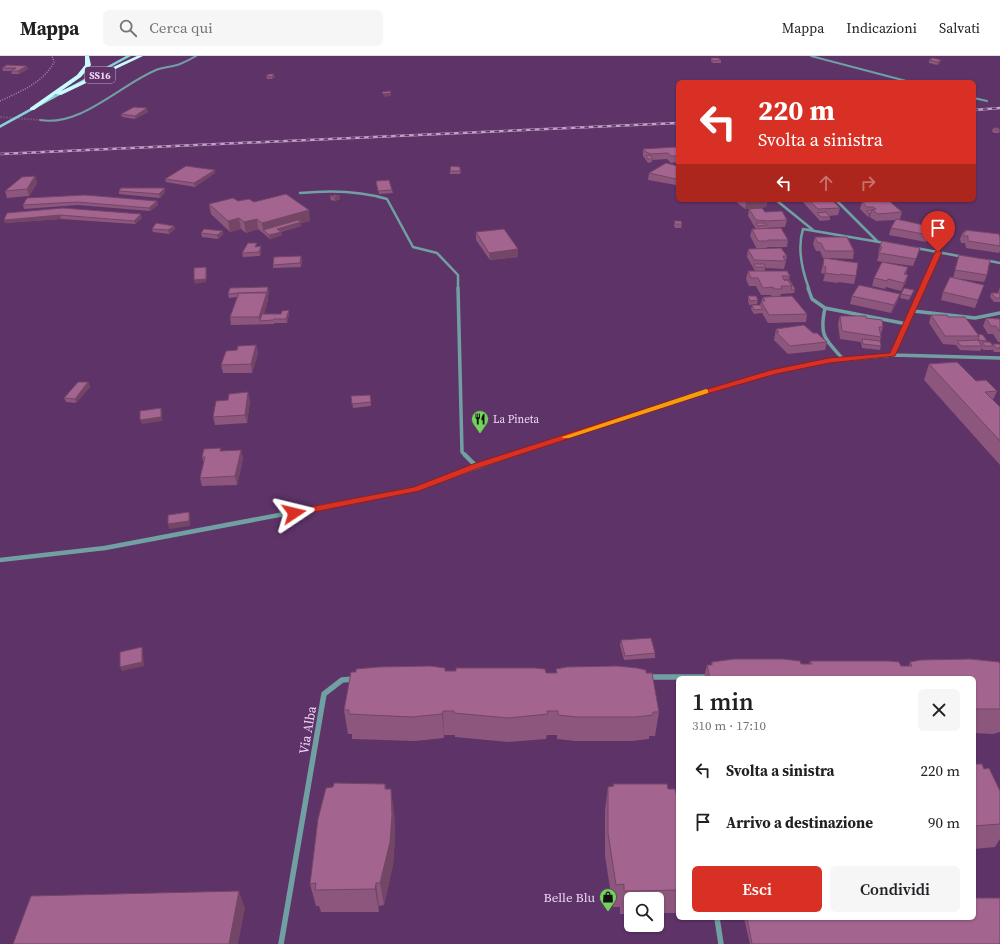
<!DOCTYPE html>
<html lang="it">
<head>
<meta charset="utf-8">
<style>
  body { margin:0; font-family:"Source Serif 4",serif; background:#f6f6f6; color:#202124; height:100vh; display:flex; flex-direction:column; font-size:15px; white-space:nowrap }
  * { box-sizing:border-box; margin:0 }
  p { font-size:13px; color:#757577 }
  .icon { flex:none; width:22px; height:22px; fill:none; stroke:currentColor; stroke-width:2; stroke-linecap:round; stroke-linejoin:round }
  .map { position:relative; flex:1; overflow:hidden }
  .sheet { position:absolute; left:676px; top:620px; width:300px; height:244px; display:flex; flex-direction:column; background:#fff; border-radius:6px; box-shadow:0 1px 3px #0004 }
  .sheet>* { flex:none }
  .top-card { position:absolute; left:676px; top:24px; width:300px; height:122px; border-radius:6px; box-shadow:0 1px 3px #0004; background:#d93025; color:#fff; overflow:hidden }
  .tools { position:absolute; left:624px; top:836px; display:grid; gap:8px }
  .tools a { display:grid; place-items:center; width:40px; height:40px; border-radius:6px; background:#fff; box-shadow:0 1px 3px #0004; font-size:20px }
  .pin { position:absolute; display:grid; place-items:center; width:34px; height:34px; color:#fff; margin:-41px -17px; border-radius:50% 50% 50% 0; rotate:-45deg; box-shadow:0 0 4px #0007 }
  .pin .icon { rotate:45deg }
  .me { position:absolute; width:44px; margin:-22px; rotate:80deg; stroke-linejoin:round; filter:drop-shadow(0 0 3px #0008) }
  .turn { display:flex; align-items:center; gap:14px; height:84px; padding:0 16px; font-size:18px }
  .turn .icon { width:52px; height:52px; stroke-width:2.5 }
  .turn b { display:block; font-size:28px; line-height:34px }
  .lanes { display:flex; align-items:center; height:38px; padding:0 16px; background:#0003; justify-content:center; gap:20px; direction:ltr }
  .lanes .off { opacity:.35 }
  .round { display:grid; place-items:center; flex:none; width:42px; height:42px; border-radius:6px; background:#f6f6f6 }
  .head { display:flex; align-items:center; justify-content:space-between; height:68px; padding:0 16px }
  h1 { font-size:24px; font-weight:600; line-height:30px }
  .cta { display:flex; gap:8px; margin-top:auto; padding:8px 16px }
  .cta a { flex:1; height:46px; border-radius:6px; background:#d93025; color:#fff; font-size:16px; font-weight:600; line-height:46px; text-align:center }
  .cta a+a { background:#f6f6f6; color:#202124 }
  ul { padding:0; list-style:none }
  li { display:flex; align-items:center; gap:12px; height:52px; padding:0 16px }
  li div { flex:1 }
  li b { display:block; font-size:15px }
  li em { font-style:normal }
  header { display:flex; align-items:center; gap:24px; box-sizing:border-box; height:56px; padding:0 20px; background:#fff; border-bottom:1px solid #e0e0e0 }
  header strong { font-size:19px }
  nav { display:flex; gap:22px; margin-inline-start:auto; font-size:14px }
  .search { width:280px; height:36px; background:#f6f6f6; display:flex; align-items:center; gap:10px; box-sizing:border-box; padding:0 14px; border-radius:6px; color:#757577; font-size:15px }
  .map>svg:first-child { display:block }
</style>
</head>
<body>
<header>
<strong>Mappa</strong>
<div class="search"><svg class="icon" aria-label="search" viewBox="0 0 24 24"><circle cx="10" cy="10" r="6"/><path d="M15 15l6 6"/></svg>Cerca qui</div>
<nav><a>Mappa</a><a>Indicazioni</a><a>Salvati</a></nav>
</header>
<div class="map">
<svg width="1000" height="888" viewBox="0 0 1000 888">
  <rect width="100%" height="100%" fill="#5e3368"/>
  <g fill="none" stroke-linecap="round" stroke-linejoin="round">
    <path stroke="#744b7d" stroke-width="2" stroke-dasharray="2 1" stroke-linecap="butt" d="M0 61 40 64"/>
    <path stroke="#a785af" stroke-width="1.5" stroke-dasharray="1 1.5" stroke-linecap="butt" d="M0 45C21 35 43 27 54 6L52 0"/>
    <path stroke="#71a0a2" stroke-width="2" d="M811 0 910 26
      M974 42 987 45
      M40 64C81 71 120 29 156 14 163 11 172 11 180 8 185 6 191 3 196 0"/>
    <path stroke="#71a0a2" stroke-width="2.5" d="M300 137C330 134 358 134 387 143L413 191 437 197 458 219V233
      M776 144 813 174
      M836 144 877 185
      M916 192 964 201
      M985 204 1000 207
      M809 233C802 214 797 192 803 173L885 187
      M923 233 939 196"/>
    <path stroke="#71a0a2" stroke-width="3.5" d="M458 232 462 396 466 400
      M808 232 812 243 825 252 907 268 923 232
      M825 252C819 280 825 283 843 303
      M913 255 975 262 1000 257
      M893 299 907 268
      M507 400 694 339 774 316 829 305 893 299 1000 302"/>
    <path stroke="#71a0a2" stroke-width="4.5" d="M465 399 476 410
      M0 504 105 492 416 433 510 399"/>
    <path stroke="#71a0a2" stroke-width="5.5" d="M648 621H710
      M717 862 721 888
      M281 888 324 638 342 624 354 623"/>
    <path fill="#85d1d5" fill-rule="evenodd" d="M126 0H131L0 72V69Z"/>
    <path fill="#c9fbfe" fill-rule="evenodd" d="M85 0H89L91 9 81 21 61 35 137 0H143L61 39 56 38 34 54H30V52L77 19 85 9Z"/>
    <g stroke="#c0a1c7" stroke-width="2.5">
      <path id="rail" d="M974 54 1000 52
        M0 98 678 67"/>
    </g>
    <use href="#rail" stroke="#5e3368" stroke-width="1.5" stroke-dasharray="4.5" stroke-linecap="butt"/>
  </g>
  <path fill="#8d567c" d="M711 2 721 4V7H713L711 5Z
    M933 2 940 7 937 9 929 7V4Z
    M2 12 28 13 19 18H12L11 15H3Z
    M266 20 275 21 272 23H267Z
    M148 56 135 63 122 61 121 58Z
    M993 72 1000 74 999 77H994L992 75Z
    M678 91V106L671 107 667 103 652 104V106L648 107 643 100V93Z
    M678 110 676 129 648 124 649 117Z
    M215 114V117L195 131 166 126 165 123Z
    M461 114 460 118H450V115Z
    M35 120 37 127 29 140 7 142 5 135Z
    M376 125 392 134 393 137 379 138Z
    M119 135 165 136 160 142 119 138Z
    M330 140H340V143L335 145 331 144Z
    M27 142 157 145 158 149 150 155 78 149 24 153 23 149Z
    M734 144H768L766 151 745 153Z
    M802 144H832L840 152 838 159 829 160 830 161V164L820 165 802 145Z
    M238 145 254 146 310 165 301 167V170L281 176 282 179 270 183 258 173 246 177 241 173 230 176 211 158 209 148Z
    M862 146 902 156 900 163 898 164 933 171 931 178 926 186 889 179 891 172 896 164 876 165 870 161H868L860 153Z
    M749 153 765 156 787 164 785 171 766 172 788 184 787 191H767V192L787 200 784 213 765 212V215H755L747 201 748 193H763H757L750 180 752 173H756L748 160Z
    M7 157 142 162 135 168 61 163 5 167 4 164Z
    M674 165 682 168 681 172H675L674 169Z
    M174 170 175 173 169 178 153 176 152 173Z
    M965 174 1000 182V195L999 197 966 192 965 187H961L960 183 963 176H964Z
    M223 175V178L218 183 202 181 201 177Z
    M953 175 949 183 939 181 940 177Z
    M476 176 518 201 490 204 476 184Z
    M815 181 854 195 853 203 827 202 856 220 854 228 838 226V227L823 225 825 218 821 217 824 202H823L820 195H816L813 188Z
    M261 190V194L260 200 243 201 242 197 257 191Z
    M880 190 920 192 913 210 877 205 879 198H878Z
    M959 199 987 219 984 226 953 222Z
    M301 200 302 204 301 211 273 212V209Z
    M908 211 906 218 908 219 906 226 901 235 886 231 885 233 872 230 874 222Z
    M748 215 790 220 789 223 795 233 794 237 781 238 780 240 807 258 806 266 768 267 762 257 754 258 751 253 752 249H760L763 241H772L771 239H761L756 230H749L746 223Z
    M984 229 975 252 941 244 943 236Z
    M1000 231V246H994L990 241 991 237H998Z
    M269 235 268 240V244L264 258H281L289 254V258L287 267H274V268L231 269 230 261 237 241 229 242 228 238Z
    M900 238 897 246 891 257 850 248 852 240Z
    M901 238H912L909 244 900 242Z
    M748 240 758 244 757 248 749 249 748 244Z
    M931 259 948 261 978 278 987 285V286L993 289V288H1000V296H994L992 293V294H983L982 292 980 295 960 294 956 289 943 288 929 267Z
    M840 260 866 262 883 271 881 278V281L880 285 881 290 880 294 862 292 861 286 840 283 838 268Z
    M986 262 1000 263V286H998L993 278H988L983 270Z
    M776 273 813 277 827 286 825 294 788 298 774 284Z
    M256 289 258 297 252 317H223L221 309 237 294Z
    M929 308 997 335 993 344 1000 351V409L924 324Z
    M88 326 90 331 76 347 66 346 64 342Z
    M370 339 371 350 353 352 351 340Z
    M250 345 247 367 215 369 213 361Z
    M241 394 243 403 237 429 202 430 200 422 204 408 202 401 222 395Z
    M621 584 655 597V602L624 604 620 589Z
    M810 605 901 610H909L910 606 1000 608V676L993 678 974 677V622H704L707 609H711L712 606 809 608Z
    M556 613 646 617 659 656 655 680H649V683L632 685H575L557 683V679H547L546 683 508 686 455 681V679H444V682L415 685 352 683V678H348L344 654 445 615 546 617H556Z
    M974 708 984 713 1000 735V783L995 791 974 793Z
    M385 728 386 733 394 756 395 782 393 809 384 849 379 850V856H321L319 850H316L310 828Z
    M613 728 668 733 678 745V857H657V843H631V858H620V851H613L605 800V754L608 731 613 730Z
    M744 862H974L1000 888H750Z"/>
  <path fill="#734665" d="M941 4 940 7 937 9 938 6Z
    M27 10 28 13 19 18 18 15Z
    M274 18 275 21 272 23V21Z
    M391 37V40L384 41 383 38Z
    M147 52 148 56 135 63V60Z
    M215 114V117L195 131 194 127Z
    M35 120 37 127 29 140 27 133Z
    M678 122V129H676V123Z
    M165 132V136L160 142 159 138Z
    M340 140V143L335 145 334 141Z
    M768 144 766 151 745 153 746 146Z
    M856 144H874L856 146Z
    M157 145 158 149 150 155 149 152Z
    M309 154 310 165 301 167V170L278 176 263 174 262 167Z
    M869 157H871L870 161H868Z
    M141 158 142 162 135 168 134 165Z
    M60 159 61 163 5 167 4 164Z
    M239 162 241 173 230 176 228 165Z
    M257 163 258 173 246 177 244 166Z
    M174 170 175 173 169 178 168 174Z
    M933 171 931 178 926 186 929 179Z
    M223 175V178L218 183 217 179Z
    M281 176 282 179 270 183 269 179Z
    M261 190V194L260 200 259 196Z
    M518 193V201L490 204 489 197Z
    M301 200 302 204 301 211 300 207Z
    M206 211 207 215 206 226 195 228 194 224Z
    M908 219 906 226 901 235 904 227Z
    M268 231 269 235 268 240V244L262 265H260L259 261Z
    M900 238 897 246 891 257 894 249Z
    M289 254V258L287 267 286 263Z
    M256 289 258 297 252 317 251 308Z
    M88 326 90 331 76 347 75 343Z
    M248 336 250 345 247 367 245 359Z
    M161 352 162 356V365L142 368 140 364Z
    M241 394 243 403 237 429 235 420Z
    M189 456 190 461V470L169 473 168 468Z
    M142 591 143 596 144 610 122 615 120 611Z
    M443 655 444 679V682L442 658Z
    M391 733 394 756 395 782 393 809 384 849 380 827Z
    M376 827 379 850V856L375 833Z
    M239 835 245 852 238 888H229Z"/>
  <path fill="#a46490" stroke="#734665" d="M711 2H718L721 4 713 5Z
    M933 2 941 4 938 6 929 4Z
    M7 9 27 10 18 15H11L16 12H2Z
    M269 18H274L272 21 266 20Z
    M390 35 391 37 383 38 382 36Z
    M134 51 147 52 135 60 121 58Z
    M993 72H998L1000 74H995Z
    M678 91V100H671L668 97 651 98 646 96 643 93Z
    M650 99 653 103H648L646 100Z
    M666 107 678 110 677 111 678 112V122L676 123 649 117Z
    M186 110 215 114 194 127 165 123Z
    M451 110 460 111V115H450Z
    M35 120 27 133 5 135 22 121Z
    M389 124 392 134 378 135 376 125Z
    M121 132H165L159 138 119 135Z
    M286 138 309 154 262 167 257 163 244 166 239 162 228 165 209 148 233 142 238 145 249 143 254 146Z
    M85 139 157 145 149 152 77 146 23 149 27 142Z
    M335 139 340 140 334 141 330 140Z
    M744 144H768L746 146Z
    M809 144H832L840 152 818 153Z
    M888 144 902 156 878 158 872 154 876 153 873 151H867L862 146Z
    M63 152 141 158 134 165 60 159 4 164 7 157Z
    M762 152 765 156 782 155 787 164 767 165 756 164 749 153Z
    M872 154 871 157H869L866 155Z
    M826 156 830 161H821L817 157Z
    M896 163 933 171 929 179 891 172Z
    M298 164 301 166 277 173 281 176 269 179 263 174Z
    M674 165H681L682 168H675Z
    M156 167 174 170 168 174 152 173Z
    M756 167H765L767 169 757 170Z
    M781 172 788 184H768V185H758L752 173Z
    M943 172 953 175 950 180 940 177Z
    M204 173 223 175 217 179 201 177Z
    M504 173 518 193 489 197 476 176Z
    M965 174 999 178 1000 182V190L968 185V180H964L963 176H966Z
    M815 181H847L854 195H825L821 187H818Z
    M882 185 920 192 916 203 879 197 882 191 880 190Z
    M248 187H257L255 191 261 190 259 196 242 197Z
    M781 192 787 200H783L785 205 754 204 748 193Z
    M959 199 990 204 987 219 955 214Z
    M301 200 300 207 273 209 274 201Z
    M824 202 858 207 856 220 840 218 839 219 825 217 826 211 823 210Z
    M882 206 908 211 904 218 908 219 904 227 888 223 887 225 874 222Z
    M754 208H764L766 211H755Z
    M206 211V223L194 224V212Z
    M748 215H787L790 220H782L784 224H788L792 230H781L782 233H774L773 231 763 232 758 222H751Z
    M950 221 984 229 978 244 943 236Z
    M789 223 795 233 791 234 792 230 788 224H784Z
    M859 229 900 238 894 249 852 240Z
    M268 231 267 237H239L228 238 230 232Z
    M904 232 914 234 911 240 901 238Z
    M267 236 259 261H230L239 237Z
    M991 237H999L1000 238V242H996Z
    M748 240H756L758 244 750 245Z
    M792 240 807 258 769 259 761 245H765L763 241Z
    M752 249H760L763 253 754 254Z
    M289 254 286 263H274L273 264 260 265 262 258H281L282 255Z
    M931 259H947L948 261H965L979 280H945Z
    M840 260H866V262L882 264 883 271H879L881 281 842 275Z
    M986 262 1000 263V276L996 270H991Z
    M804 269 813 277H817L827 286 790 290 776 276H779L776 273Z
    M978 278 983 279 987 285 978 284 979 280Z
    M862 283 880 285 881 290 863 288Z
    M978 284 982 290H961L957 285Z
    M982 286H990L993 290H985Z
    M993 288H1000V292H996Z
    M256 289 251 308 221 309 226 295 237 294 238 290Z
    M957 306 976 325 986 324 997 335 985 336 1000 351V385L929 308Z
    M78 326H88L75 343 64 342Z
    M248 336 245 359 213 361 216 345 228 344 229 338Z
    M370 339 371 346 352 348 351 340Z
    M161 352V361L140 364V355Z
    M221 392 220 395 241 394 235 420 200 422 205 401H202L204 393Z
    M189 456V465L168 468V459Z
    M651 582 655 597 625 600 621 584Z
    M142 591V606L120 611V596Z
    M734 603H783L800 605 801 608H812L810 605H889L899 606 901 610H912L910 606 920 604 970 603 999 606 1000 608V653H974V622H710L707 609H712V606Z
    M430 610 445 612V615H456V612H535L545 613 546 617H557L556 613 567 611 617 610 637 612 646 614V617H652L659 656H653V659L636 661H577L558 659V655H547L548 658 508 662 454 657V655H443L442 658 412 661 349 658V654H344L351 616H356V613L379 611Z
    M974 708H982L984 713 989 712 1000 735V768L974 770Z
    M334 727 385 728V733H391L392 759 390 786 380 827H376L375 833 315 834 316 827 310 828 318 763 326 732 333 731Z
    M613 728H667L668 733H675L678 745V834L624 835V828L616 829 608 777V731L614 730Z
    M239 835 229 888H13L31 840Z
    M974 842H1000V888H752L747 862H974Z"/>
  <path fill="#d93025" stroke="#8d1f18" d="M938 194 942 196 895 300 829 307 776 318 696 341 479 412 419 435 294 460 289 457 294 454 414 431 473 408 691 338 771 314 829 302 890 297 935 196Z"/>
  <path fill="#f59e0b" d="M706 333 708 334V337L569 382H563L562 381Z"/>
  <defs>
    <g id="restaurant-pin" transform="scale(0.9)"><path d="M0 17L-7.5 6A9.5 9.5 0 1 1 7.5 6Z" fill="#73d25c" stroke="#5e3368"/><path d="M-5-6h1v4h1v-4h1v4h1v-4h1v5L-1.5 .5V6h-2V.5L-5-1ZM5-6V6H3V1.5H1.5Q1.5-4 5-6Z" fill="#111"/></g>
    <g id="shop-pin" transform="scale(0.9)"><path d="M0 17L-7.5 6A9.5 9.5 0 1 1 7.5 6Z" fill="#73d25c" stroke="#5e3368"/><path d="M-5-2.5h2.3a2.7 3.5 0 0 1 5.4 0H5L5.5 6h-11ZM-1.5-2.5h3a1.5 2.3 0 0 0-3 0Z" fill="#111"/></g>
  </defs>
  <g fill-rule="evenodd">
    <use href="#restaurant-pin" x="480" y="363"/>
    <use href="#shop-pin" x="608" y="841"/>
  </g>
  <g text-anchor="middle" stroke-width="4" stroke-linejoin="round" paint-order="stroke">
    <rect fill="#5e3368" stroke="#c4a5cb" stroke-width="1" x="85" y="11" width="30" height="16" rx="3"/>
    <g font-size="10" font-weight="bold" fill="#efd6f5">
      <text x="100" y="23">SS16</text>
    </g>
    <g font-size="11" fill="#efd6f5" stroke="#5e3368" text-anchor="start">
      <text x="493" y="367">La Pineta</text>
    </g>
    <g font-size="13" fill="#efd6f5" stroke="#5e3368">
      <text transform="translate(307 674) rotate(-80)" y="5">Via Alba</text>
    </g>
    <g font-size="13" fill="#efd6f5" stroke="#5e3368" text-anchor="end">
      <text x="595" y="846">Belle Blu</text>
    </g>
  </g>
</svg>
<div class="tools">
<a><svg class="icon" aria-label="search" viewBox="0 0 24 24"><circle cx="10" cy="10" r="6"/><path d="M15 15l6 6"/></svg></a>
</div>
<div class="pin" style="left:938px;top:196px;background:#d93025"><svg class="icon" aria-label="arrive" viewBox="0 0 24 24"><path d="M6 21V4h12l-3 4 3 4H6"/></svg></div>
<svg class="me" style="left:294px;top:457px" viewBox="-20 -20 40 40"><path d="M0-17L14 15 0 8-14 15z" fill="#d93025" stroke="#fff" stroke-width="4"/></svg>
<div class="top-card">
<div class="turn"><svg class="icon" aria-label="left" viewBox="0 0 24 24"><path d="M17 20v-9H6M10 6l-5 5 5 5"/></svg><div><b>220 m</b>Svolta a sinistra</div></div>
<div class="lanes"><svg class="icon" aria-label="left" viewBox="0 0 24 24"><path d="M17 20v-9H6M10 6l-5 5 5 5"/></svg><svg class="icon off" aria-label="ahead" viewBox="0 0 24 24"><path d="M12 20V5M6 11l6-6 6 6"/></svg><svg class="icon off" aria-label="right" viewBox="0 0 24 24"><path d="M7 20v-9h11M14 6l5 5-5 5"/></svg></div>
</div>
<section class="sheet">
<div class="head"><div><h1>1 min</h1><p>310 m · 17:10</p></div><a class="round"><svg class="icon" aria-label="close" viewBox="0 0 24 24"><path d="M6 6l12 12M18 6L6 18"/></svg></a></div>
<ul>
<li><svg class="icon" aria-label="left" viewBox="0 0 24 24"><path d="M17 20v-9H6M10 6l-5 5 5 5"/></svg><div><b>Svolta a sinistra</b></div><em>220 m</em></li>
<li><svg class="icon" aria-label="arrive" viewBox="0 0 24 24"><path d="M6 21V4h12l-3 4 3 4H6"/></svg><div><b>Arrivo a destinazione</b></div><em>90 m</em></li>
</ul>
<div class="cta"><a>Esci</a><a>Condividi</a></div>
</section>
</div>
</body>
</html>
